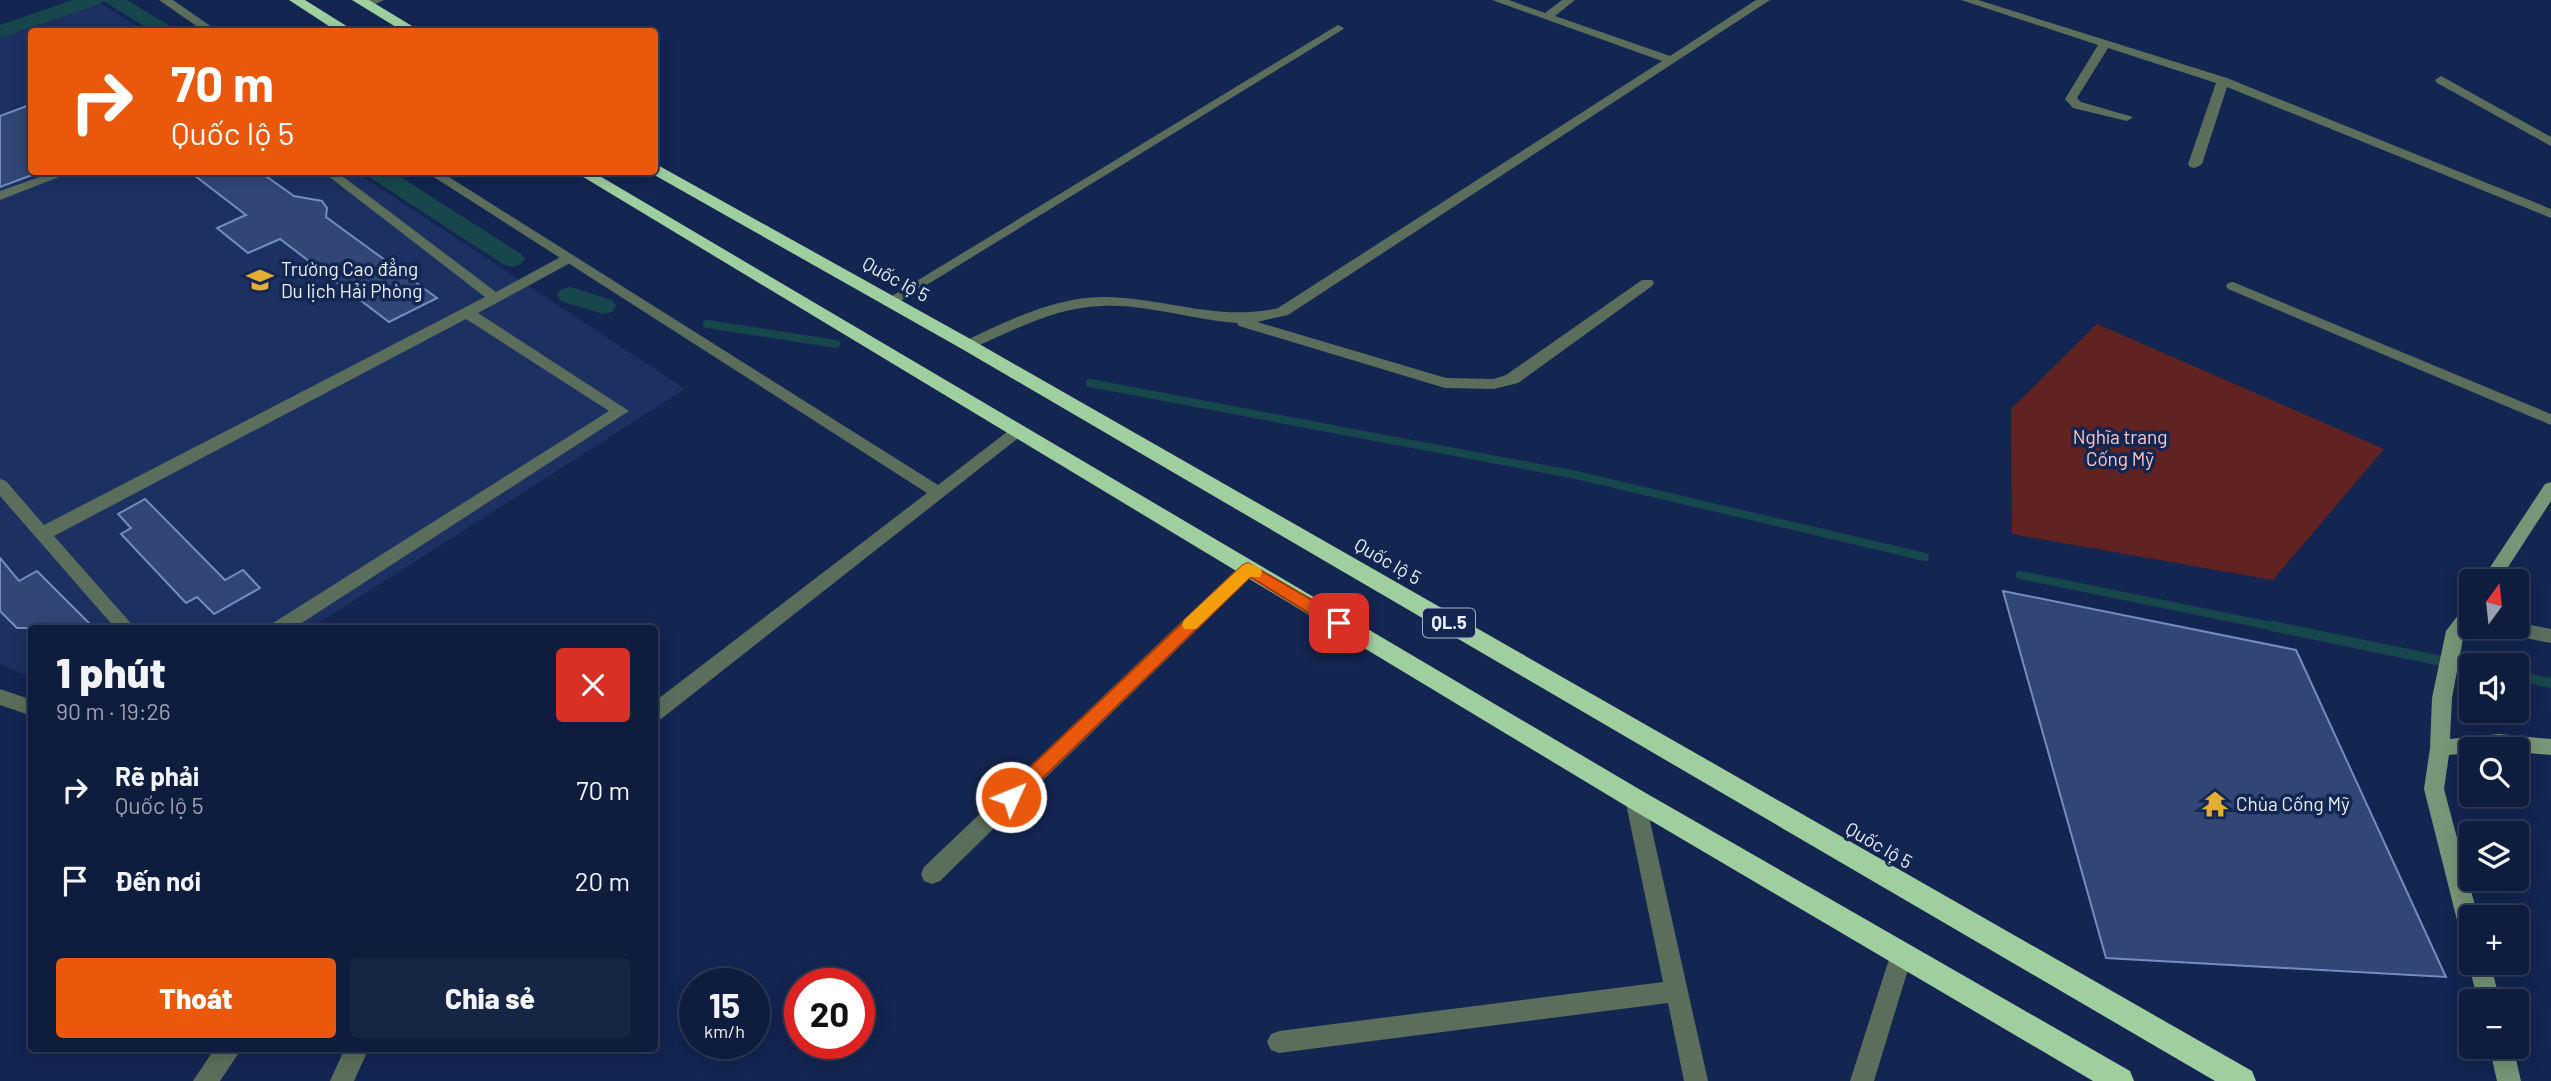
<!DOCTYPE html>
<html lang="vi">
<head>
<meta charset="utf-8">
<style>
  body { margin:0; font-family:Barlow,sans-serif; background:#172544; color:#f1f3f6; height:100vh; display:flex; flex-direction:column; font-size:26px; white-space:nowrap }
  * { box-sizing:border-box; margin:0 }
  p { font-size:23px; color:#9ba1b0 }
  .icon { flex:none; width:38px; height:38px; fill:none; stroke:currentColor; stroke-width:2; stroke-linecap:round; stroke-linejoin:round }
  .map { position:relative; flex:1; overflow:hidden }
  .panel { position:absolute; left:28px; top:625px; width:630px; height:427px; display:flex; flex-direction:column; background:#0e1c3d; border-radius:7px; box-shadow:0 4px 18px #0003,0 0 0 2px #2e3a57 }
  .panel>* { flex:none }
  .hud { position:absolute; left:28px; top:28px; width:630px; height:147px; border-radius:7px; box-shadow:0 4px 18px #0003,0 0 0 2px #2e3a57; background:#ea580c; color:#fff; overflow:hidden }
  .needle { width:46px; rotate:15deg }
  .controls { position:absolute; left:2459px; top:569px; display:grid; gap:14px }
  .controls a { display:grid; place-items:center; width:70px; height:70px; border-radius:7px; background:#0e1c3d; box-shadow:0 4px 18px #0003,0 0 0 2px #2e3a57; font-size:35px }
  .speed { position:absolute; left:679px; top:968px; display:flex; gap:14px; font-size:35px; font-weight:700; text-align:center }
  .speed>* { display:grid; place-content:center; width:91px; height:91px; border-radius:50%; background:#0e1c3d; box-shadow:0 4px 18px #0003,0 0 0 2px #2e3a57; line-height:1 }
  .speed small { font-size:18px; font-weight:400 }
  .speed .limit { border:10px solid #d22; background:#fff; color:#111 }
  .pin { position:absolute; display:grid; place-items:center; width:60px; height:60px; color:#fff; margin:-30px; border-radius:14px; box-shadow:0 4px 10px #0006 }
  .me { position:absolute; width:77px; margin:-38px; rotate:46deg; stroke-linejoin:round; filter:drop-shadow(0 0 5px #0008) }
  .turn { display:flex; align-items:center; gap:24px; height:147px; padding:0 28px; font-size:32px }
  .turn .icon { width:91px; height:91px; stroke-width:2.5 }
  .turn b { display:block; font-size:49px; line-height:60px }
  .round { display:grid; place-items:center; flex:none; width:74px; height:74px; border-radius:7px; background:#172544 }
  .headline { display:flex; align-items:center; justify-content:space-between; height:119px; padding:0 28px }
  h1 { font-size:42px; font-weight:800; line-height:52px }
  .primary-button { display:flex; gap:14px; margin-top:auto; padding:14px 28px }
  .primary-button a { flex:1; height:80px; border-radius:7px; background:#ea580c; color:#fff; font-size:28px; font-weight:800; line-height:80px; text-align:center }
  .primary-button a+a { background:#172544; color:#f1f3f6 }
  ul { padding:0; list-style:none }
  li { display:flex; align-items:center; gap:21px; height:91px; padding:0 28px }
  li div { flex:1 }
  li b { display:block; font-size:26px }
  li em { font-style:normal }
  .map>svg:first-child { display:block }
</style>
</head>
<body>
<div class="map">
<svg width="2551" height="1081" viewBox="0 0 2551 1081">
  <rect width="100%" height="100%" fill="#132551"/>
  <path fill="#1c3061" d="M99 2 144 31 32 32V172H356L685 389 311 628H32L31 677 0 664V38Z"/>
  <path fill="#612321" d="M2097 324 2384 449 2273 580 2012 534 2011 409Z"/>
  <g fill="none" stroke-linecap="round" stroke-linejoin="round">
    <path stroke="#17474c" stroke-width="8" d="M707 324 836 344
      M1090 383 1576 475 1925 557
      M2020 575 2281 628"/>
    <path stroke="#17474c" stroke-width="10" d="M2272 626 2471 667
      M2516 676 2551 683"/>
    <path fill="#17474c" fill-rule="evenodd" d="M73 0H127L180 32H154L103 1 100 4 0 38V25Z
      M365 172H393L521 254 525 259 521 264 512 267 503 264 369 177Z
      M570 287 612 300 616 306 612 312 603 314 561 301 557 295 561 289Z"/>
  </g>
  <path fill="#314675" stroke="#748cc0" stroke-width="2" d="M32 104V175L0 187V116Z
    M190 172H260L294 196 322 201 327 208 326 217 437 298 389 322 280 239 248 253 217 228 246 215Z
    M145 499 225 580 243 570 260 588 214 614 197 597 186 603 121 534 131 528 118 514Z
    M0 558 19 581 37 571 94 628H17L0 611Z
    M2003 591 2296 650 2446 977 2106 958Z"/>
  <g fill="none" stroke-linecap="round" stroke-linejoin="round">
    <path fill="#5b6e5b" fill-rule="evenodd" d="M367 0H384L371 6H363V2Z
      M1492 0H1509L1545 13 1562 0H1575L1555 16 1670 56 1756 0H1770L1288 315 1257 322 1446 378 1494 379 1506 375 1642 280H1652L1654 283 1652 286 1518 383 1494 389 1445 388 1239 326 1237 323C1192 320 1147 304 1102 306 1056 307 1014 330 973 348H963L960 345 963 342C1007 321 1056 296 1106 297 1165 298 1220 322 1278 308L1662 61Z
      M1961 0H1978L2227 78 2551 209V218L2227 87 2202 164 2195 168 2190 167 2188 164 2216 83 2108 48 2077 98 2081 102 2133 117 2127 121 2073 108 2065 99 2098 45Z
      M1338 25 1344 28 1342 30 894 305H884L882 302Z
      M2441 76 2551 137V146L2437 83 2435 80Z
      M54 172H72L0 200V191Z
      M323 172H337L496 292 564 255H574V261L478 313 629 411 294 628H271L273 623 609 411 466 319 54 536 135 628H115L0 496V479L6 481 44 525 485 297Z
      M2233 282 2551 414V425L2228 289 2226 286 2228 283Z
      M1248 562 1254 564 1257 569 1254 574 940 881 932 884 924 881 921 874 924 867 1242 564Z
      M2516 622 2551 629V643L2499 633 2492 631 2490 626H2516Z
      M1902 943 1910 946 1913 953 1874 1081H1850L1891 953 1894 946Z"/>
    <path fill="#5b6e5b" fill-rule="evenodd" d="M159 0H173L219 32H205Z
      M426 172H441L938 485 1012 428 1018 426 1026 432 661 719 654 721V702L927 493Z
      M0 689 32 700V716L0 705Z
      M1635 790 1642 793 1645 799 1708 1081H1684L1668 1003 1279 1053 1271 1050 1267 1042 1271 1034 1279 1031 1663 982 1625 799 1628 793Z
      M215 1048H242L220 1081H193Z
      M345 1048H369L354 1081H330Z"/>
    <path fill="#779577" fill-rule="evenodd" d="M2551 482V501L2499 581H2481L2545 484Z
      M2471 604V624L2464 633 2452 698 2450 739 2499 734 2551 739V755L2516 752V749H2471V753L2449 755 2444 789 2478 917H2471V942L2463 939 2460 932 2424 789 2430 748 2432 698 2446 631 2465 606Z
      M2471 955V962H2490L2500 1001H2478L2468 962Z
      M2489 1046H2513L2521 1081H2497Z"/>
    <path fill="#9fcf9f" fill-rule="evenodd" d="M289 0H305L356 32H338Z
      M352 0H369L422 32H404Z
      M654 163 974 341 2252 1071 2256 1081H2215L962 349 649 172H654Z
      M575 172H593L1644 792 2130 1071 2134 1081H2093L1626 806Z"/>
  </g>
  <path fill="#ea580c" stroke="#983908" stroke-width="2" d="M1248 563 1345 619 1348 623 1345 628H1333L1250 577 1017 803 1011 805 1004 803 1001 797 1004 792 1243 565Z"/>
  <path fill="#f59e0b" d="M1248 563 1260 568 1262 572 1260 577H1250L1196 629H1184L1182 625 1184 620 1243 565Z"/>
  <defs>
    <g id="university-bare" transform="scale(2.1)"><path d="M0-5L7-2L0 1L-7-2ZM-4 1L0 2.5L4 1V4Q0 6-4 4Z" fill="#e2af34" stroke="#132551" stroke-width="2.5" paint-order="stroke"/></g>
    <g id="temple-bare" transform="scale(2.1)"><path d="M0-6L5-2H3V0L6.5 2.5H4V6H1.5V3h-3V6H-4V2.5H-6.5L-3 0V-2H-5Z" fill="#e2af34" stroke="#132551" stroke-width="2.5" paint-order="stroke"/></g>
  </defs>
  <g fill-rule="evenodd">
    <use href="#university-bare" x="260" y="280"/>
    <use href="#temple-bare" x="2215" y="804"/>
  </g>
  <g text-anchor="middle" stroke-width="7" stroke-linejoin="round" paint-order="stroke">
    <rect fill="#132551" stroke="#aab3c8" stroke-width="2" x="1423" y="608.5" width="52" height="29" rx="5"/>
    <g font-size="18" font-weight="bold" fill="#eaf0fb">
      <text x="1449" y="629">QL.5</text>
    </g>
    <g font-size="19" fill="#eaf0fb" stroke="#132551" text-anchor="start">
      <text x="281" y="276">Trường Cao đẳng<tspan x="281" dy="22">Du lịch Hải Phòng</tspan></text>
      <text x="2236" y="811">Chùa Cống Mỹ</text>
    </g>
    <g font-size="19" fill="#eaf0fb" stroke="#132551">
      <text transform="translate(896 279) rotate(29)" y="7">Quốc lộ 5</text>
      <text transform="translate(1388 561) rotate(30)" y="7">Quốc lộ 5</text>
      <text transform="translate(1879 845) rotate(30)" y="7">Quốc lộ 5</text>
    </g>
    <g font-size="19" fill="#ffc7c2" stroke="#132551">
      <text x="2120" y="444">Nghĩa trang<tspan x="2120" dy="22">Cống Mỹ</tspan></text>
    </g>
  </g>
</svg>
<div class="controls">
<a><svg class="needle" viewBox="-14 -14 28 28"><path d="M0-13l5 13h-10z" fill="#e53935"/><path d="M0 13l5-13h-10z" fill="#9ba1b0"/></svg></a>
<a><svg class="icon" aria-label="sound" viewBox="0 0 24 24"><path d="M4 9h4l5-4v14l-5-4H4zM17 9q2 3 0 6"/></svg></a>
<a><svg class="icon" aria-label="search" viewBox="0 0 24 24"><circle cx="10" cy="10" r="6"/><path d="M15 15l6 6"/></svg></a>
<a><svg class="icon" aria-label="layers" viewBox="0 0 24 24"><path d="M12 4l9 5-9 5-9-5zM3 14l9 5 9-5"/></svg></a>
<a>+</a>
<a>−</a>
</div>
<div class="speed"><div>15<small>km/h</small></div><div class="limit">20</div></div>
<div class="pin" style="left:1339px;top:623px;background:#d93025"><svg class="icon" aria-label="arrive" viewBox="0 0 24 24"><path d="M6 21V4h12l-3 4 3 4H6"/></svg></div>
<svg class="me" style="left:1011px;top:797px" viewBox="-20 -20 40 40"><circle r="17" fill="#ea580c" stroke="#fff" stroke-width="3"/><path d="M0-11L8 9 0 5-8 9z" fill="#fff"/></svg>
<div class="hud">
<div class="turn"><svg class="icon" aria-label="right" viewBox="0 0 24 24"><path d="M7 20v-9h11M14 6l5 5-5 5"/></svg><div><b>70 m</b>Quốc lộ 5</div></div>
</div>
<section class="panel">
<div class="headline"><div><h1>1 phút</h1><p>90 m · 19:26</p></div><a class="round" style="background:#d93025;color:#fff"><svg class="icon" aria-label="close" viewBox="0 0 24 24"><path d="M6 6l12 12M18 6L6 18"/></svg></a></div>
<ul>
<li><svg class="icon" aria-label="right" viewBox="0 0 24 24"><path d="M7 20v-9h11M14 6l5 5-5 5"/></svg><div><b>Rẽ phải</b><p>Quốc lộ 5</p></div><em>70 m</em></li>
<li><svg class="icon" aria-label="arrive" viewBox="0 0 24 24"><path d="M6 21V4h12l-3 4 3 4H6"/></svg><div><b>Đến nơi</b></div><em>20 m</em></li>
</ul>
<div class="primary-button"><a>Thoát</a><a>Chia sẻ</a></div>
</section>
</div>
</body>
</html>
